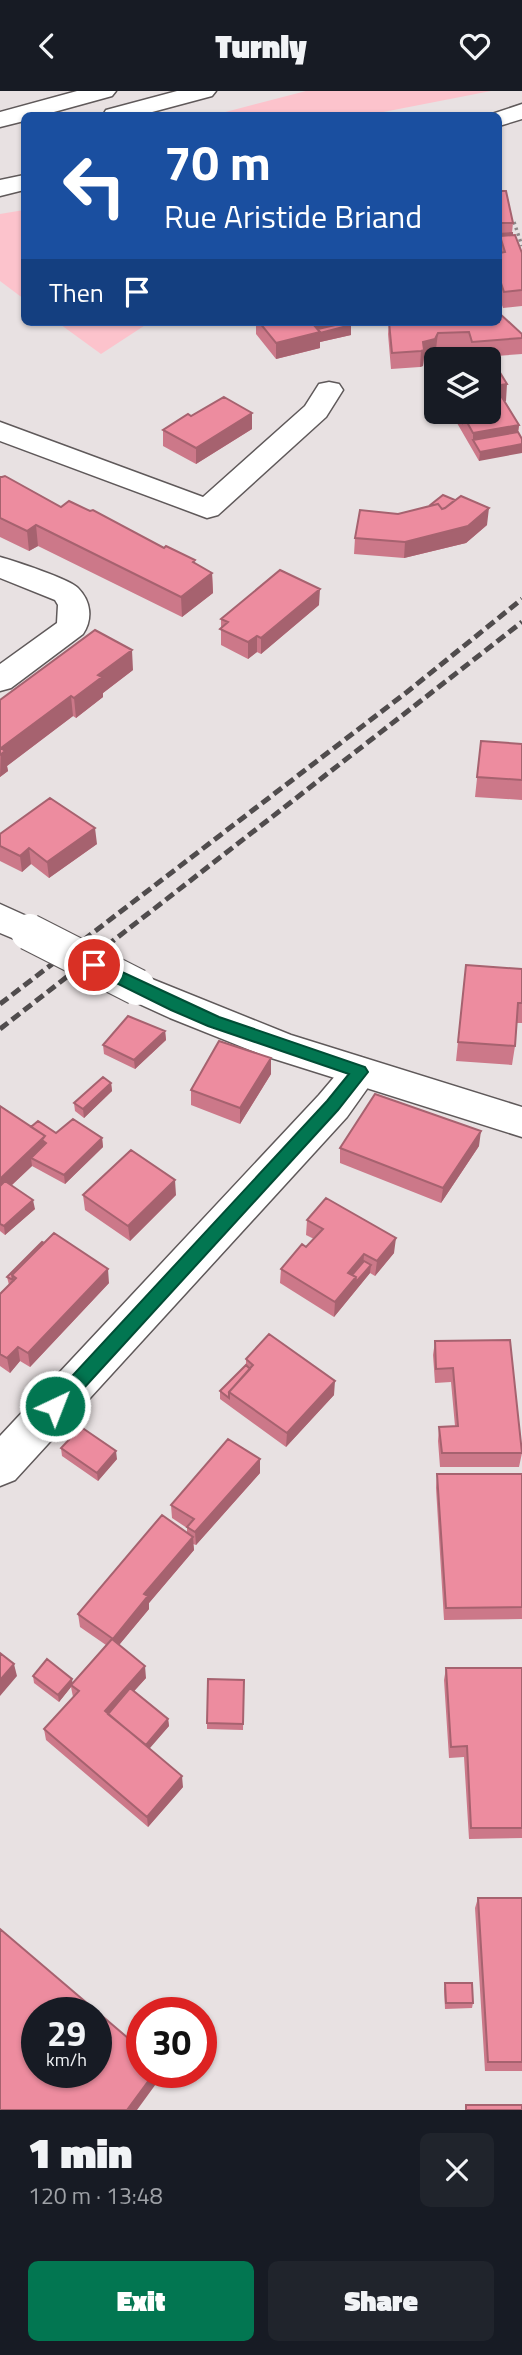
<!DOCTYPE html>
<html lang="en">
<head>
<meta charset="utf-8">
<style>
  body { margin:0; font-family:"Titillium Web",sans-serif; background:#20242c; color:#f1f3f6; height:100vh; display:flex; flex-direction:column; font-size:26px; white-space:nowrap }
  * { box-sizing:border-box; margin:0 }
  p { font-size:23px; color:#9ea1a6 }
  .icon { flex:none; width:38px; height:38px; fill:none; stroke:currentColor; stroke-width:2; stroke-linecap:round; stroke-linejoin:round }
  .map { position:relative; height:2019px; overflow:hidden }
  .side { display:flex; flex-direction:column; background:#171b24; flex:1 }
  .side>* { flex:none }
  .banner { position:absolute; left:21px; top:21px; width:481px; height:214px; border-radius:10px; box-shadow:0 2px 5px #0004; background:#1a4fa0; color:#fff; overflow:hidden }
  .tools { position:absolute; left:424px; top:256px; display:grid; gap:14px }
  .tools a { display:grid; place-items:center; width:77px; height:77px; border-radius:10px; background:#171b24; box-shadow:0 2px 5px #0004; font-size:35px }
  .speed { position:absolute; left:21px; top:1906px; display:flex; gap:14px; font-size:35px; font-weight:700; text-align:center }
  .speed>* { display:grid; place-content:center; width:91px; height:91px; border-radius:50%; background:#171b24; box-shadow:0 2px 5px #0004; line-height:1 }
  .speed small { font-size:18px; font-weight:400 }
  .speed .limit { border:10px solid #d22; background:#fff; color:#111 }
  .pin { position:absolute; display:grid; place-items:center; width:60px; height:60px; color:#fff; margin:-30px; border:4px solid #fff; border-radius:50%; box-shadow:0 2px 7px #0007 }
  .me { position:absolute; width:77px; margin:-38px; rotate:43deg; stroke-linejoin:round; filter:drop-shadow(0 0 5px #0008) }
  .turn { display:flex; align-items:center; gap:24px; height:147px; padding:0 28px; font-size:32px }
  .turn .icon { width:91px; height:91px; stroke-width:2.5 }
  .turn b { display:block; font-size:49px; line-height:60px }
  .then { display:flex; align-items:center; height:66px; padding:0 28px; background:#0003; gap:14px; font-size:26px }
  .round { display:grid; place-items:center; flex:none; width:74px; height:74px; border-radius:10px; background:#20242c }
  .summary { display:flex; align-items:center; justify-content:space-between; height:119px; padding:0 28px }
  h1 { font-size:42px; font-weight:800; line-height:52px }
  .action { display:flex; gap:14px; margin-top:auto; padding:14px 28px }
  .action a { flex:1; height:80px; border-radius:10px; background:#027651; color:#fff; font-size:28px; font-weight:800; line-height:80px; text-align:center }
  .action a+a { background:#20242c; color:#f1f3f6 }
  header { display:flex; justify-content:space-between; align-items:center; height:91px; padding:0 28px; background:#171b24; font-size:32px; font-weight:800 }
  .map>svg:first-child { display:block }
</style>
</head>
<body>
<header><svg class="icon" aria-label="back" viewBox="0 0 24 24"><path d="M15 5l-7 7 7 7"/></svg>Turnly<svg class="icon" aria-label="heart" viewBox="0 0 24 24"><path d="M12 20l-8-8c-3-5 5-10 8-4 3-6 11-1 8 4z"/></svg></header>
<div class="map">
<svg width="522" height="2019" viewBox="0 0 522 2019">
  <rect width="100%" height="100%" fill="#e8e1e2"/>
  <path fill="#fcc3cc" d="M306 0H491L368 24H214Z
    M24 119V208L0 190V123Z
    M57 231H150L101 263Z"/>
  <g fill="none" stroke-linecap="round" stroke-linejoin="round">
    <g stroke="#5f595a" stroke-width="3">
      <path id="street" d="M329 291 339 293 343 299 326 326 218 424 207 427 0 350V331L203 406 305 315 319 293Z
        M0 466C14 470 70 488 78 497 91 510 93 528 83 543L11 597 0 600V573L57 532 58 514 55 509 0 487Z
        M360 966 373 971 379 981 347 1026 15 1389 0 1395V1345L319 1004 347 971Z"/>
    </g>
    <g stroke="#5f595a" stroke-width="3">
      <path id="secondary" d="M0 813 42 832 47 841 42 850 29 854 0 842Z
        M137 882 291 944 522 1016V1046L265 965 170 927 124 906 119 896 124 886Z"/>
    </g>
    <g stroke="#5f595a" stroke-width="3">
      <path id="highway" d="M77 0H116L112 5 43 24H24V30L0 36V21Z
        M177 0H216L212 5 141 24H103L106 19Z
        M522 13V28L499 35V24H489Z
        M24 84V99L0 105V89Z"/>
    </g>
    <path stroke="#8d8889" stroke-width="3.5" stroke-dasharray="2.5 3.5" stroke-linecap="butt" d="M514 131 522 155"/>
    <use href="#street" fill="#fff" fill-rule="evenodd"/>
    <use href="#secondary" fill="#fff" fill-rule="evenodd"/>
    <use href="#highway" fill="#fff" fill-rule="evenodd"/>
    <path stroke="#504c4d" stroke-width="5" stroke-dasharray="10 5" stroke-linecap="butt" d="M0 913 407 601 522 508
      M0 938 522 531"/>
    <g stroke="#5f595a" stroke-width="38" stroke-linecap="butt">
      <path id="secondary-bridge" d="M29 841 137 896"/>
    </g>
    <use href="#secondary-bridge" stroke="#fff" stroke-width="36"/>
  </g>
  <path fill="#cc7889" d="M499 100 513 132 512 142 522 162V215L503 217 499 206Z
    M256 231H349L351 234V244L320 251V257L276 268 256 243Z
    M389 231 522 243V263L470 267 467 258H436L434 264 424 266 423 275 420 276 391 278 388 243Z
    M488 281 519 334 518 341 479 370 450 320H488Z
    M252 322V338L196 373 163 355V339L191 325Z
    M0 386 61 416 164 457 212 482 213 502 182 526 38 455 29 460 0 446Z
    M487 434 466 452 404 467 354 463 355 447Z
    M319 514 261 563 257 561 248 568 221 554V528Z
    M133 579 103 602V606L76 627 73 625 7 675 8 680 0 686V609Z
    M481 650 522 653V709L475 706Z
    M0 743 97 753 49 787 31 773 22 781 0 770Z
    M466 874 522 878V932H517L515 955 512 974 456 970Z
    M165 940 166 949 135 978 104 963 103 954Z
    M271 983 240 1033 191 1014V999Z
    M111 992 112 1000 84 1027 75 1020 74 1012Z
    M0 1015 31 1036 56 1042 102 1047 103 1056 65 1093 32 1075 11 1095 35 1118 5 1144 0 1140Z
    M479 1055 441 1112 340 1072V1057Z
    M83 1104H176L130 1150 85 1119Z
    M307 1129 394 1162 375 1185 370 1182 334 1226 280 1192 281 1178 306 1156 314 1148 306 1144Z
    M42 1151 109 1192 30 1276 20 1270 10 1282 0 1275V1203L9 1194 7 1186Z
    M435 1250 522 1362 519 1376H440L438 1350 439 1336 455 1335 451 1291 435 1292 433 1264Z
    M246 1268 334 1304 286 1356 220 1308V1300L246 1274Z
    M61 1357 117 1368 98 1390 62 1365Z
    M260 1368V1382L196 1454 193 1453 194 1459 149 1512V1518L119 1554 146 1587 134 1600 168 1628 169 1635 149 1657 183 1696 148 1736 46 1649 44 1638 73 1606 71 1596 59 1611 34 1592 33 1585 72 1588V1592L106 1554 80 1536 78 1523 187 1442V1437L172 1427 171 1414Z
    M437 1383H522V1528L444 1529 436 1397Z
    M446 1577H522V1747L469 1748 464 1666 449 1667 444 1589Z
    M244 1589 243 1639 207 1638V1632Z
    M478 1807H522V1980H485L475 1817Z
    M445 1892 473 1912 472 1917 445 1918 444 1898Z"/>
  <path fill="#a6626f" d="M321 231H348L351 234V244L320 251V257L276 268V252L313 233Z
    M438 242 436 258 434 264 424 266 423 275 420 276 421 260 423 251Z
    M507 293 506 310 493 312 495 295Z
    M252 322V338L196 373V357Z
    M519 334 517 350 473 349V342Z
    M522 353V362L479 370 480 361Z
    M489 417 487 434 466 452 404 467 405 451Z
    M36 434 38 455 29 460 27 440Z
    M212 482 213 502 182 526 181 506Z
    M320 498 319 514 261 563V547Z
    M257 545V561L248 568V551Z
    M132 559 133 579 103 602V606L76 627 74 607 98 584Z
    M71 605 73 625 7 675 8 680 0 686 1 657Z
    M95 737 97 753 49 787 47 771Z
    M29 757 31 773 22 781 20 765Z
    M165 940 166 949 135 978 134 969Z
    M271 967V983L240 1033V1017Z
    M111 992 112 1000 84 1027 83 1018Z
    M481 1040 479 1055 441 1112 443 1097Z
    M45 1045 47 1060 31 1067 32 1075 0 1105V1088Z
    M102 1047 103 1056 65 1093 64 1084Z
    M175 1089 176 1104 130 1150 128 1135Z
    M33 1109 35 1118 5 1144 4 1135Z
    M396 1147 394 1162 375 1185 377 1170Z
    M364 1163 363 1178 371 1174 370 1182 334 1226 335 1211 348 1182Z
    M108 1178 109 1192 30 1276 28 1262Z
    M18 1256 20 1270 10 1282 7 1267Z
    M335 1290 334 1304 286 1356 287 1342Z
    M116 1360 117 1368 98 1390 97 1382Z
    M260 1368V1382L196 1454 195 1441Z
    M193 1446 194 1459 149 1512V1518L114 1560 113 1548 144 1503Z
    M14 1573 17 1585 0 1605V1589Z
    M145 1575 146 1587 109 1628 105 1620Z
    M72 1588 73 1594H71V1596L59 1611 58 1604Z
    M168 1628 169 1635 144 1664 143 1657Z
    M182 1685 183 1696 148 1736 147 1726Z
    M155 1981H161V1986L137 2019H127Z"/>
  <path fill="#ed8c9f" stroke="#a6626f" stroke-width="2" fill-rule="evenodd" d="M499 100H506L513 132H499Z
    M512 142V144L500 145 499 151V143Z
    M515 144 522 162V199L504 201 499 186V162L505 161 500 145Z
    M499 222 522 243V247L472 251 469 241 438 242 435 248 423 251 424 259 421 260 392 262 389 231H499Z
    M259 231H321L313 233 320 241 276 252Z
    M348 231 351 234 320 242 318 238Z
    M499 280 507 293 495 295 519 334 473 342 463 324 470 323 468 320H488V281Z
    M224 306 252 322 196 357 163 339 188 323 191 325Z
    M456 320H464L465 323 463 324 462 331Z
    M518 341 522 348V353L480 361 473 349Z
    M5 385 61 416 69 410 90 420 93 419 164 457 166 455 195 469 193 471 212 482 181 506 36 434 27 440 0 427V386H2Z
    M443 404 455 409 445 417 442 418 438 413 429 415Z
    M461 405 489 417 468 435 405 451 355 447 360 419 398 423 438 413 442 418 445 417Z
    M280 479 320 498 261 547 257 545 248 551 220 538 228 531 221 528Z
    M95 539 132 559 98 584 102 586 74 607 71 605 1 657 5 660 0 664V609Z
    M481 650 522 653V689L477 686Z
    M50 707 95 737 47 771 29 757 20 765 0 755V743Z
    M466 874 522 878V912H518L515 955 458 951Z
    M128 925 165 940 134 969 103 954Z
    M219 950 271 967 240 1017 191 999Z
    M103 986 111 992 83 1018 74 1012Z
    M375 1003 481 1040 443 1097 340 1057Z
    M0 1015 45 1045 0 1088Z
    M73 1028 102 1047 64 1084 31 1067 46 1052 42 1049 45 1045 31 1036 38 1030 56 1042Z
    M131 1059 175 1089 128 1135 83 1104Z
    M5 1090 33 1109 4 1135 0 1133V1095Z
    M326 1107 396 1147 377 1170 364 1163 348 1182 356 1186 335 1211 281 1178 302 1153 306 1156 323 1138 307 1129Z
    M54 1142 108 1178 28 1262 18 1256 7 1267 0 1263V1203L16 1187 12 1184Z
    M42 1151 44 1152 12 1184 13 1189 7 1186Z
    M364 1170 371 1174 355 1192 356 1186 352 1184Z
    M269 1243 335 1290 287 1342 229 1301 253 1274 246 1268Z
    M510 1249 522 1362H442L439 1336 458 1335 453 1277 436 1278 435 1250Z
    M246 1274 250 1278 229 1301V1307L220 1300Z
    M81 1336 116 1360 97 1382 61 1357Z
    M228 1348 260 1368 195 1441 187 1436 194 1428 171 1414Z
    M437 1383H522V1516L446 1517Z
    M162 1424 193 1446 144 1503 148 1505 113 1548 78 1523Z
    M112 1548 145 1575 105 1620 182 1685 147 1726 44 1638 79 1600 71 1594Z
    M0 1562 14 1573 0 1589Z
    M47 1568 72 1588 58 1604 33 1585Z
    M446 1577H522V1737H471L467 1655 451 1656Z
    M208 1588 244 1589 243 1633 207 1632Z
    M130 1597 168 1628 146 1654 108 1623Z
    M478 1807H522V1971H488Z
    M0 1838 142 1959V1981H155L127 2019H0ZM37 1922H96V1981H37Z
    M445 1892H472L473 1912H446Z
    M466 2014H522V2019H466Z"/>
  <path fill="#027651" stroke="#014d35" stroke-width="2" d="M94 868 219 926 365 976 368 981 338 1019 62 1321 55 1323 49 1321 47 1315 49 1310 327 1010 349 983 208 935 171 919 88 878 86 874Z"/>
</svg>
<div class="tools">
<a><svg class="icon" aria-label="layers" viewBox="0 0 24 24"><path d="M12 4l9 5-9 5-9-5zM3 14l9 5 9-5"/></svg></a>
</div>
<div class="speed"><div>29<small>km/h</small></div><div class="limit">30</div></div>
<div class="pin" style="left:94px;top:874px;background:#d93025"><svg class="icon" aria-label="arrive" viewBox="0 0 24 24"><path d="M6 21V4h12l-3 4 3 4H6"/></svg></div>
<svg class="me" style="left:55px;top:1315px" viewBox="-20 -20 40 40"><circle r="17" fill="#027651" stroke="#fff" stroke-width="3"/><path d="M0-11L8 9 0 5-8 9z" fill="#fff"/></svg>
<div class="banner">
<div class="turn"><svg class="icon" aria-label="left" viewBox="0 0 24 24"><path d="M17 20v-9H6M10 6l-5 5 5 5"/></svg><div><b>70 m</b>Rue Aristide Briand</div></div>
<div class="then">Then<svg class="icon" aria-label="arrive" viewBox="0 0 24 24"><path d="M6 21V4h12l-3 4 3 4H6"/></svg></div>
</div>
</div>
<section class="side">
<div class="summary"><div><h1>1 min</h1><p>120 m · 13:48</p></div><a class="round"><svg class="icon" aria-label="close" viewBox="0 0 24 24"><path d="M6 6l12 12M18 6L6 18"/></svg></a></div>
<div class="action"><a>Exit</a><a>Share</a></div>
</section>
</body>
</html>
